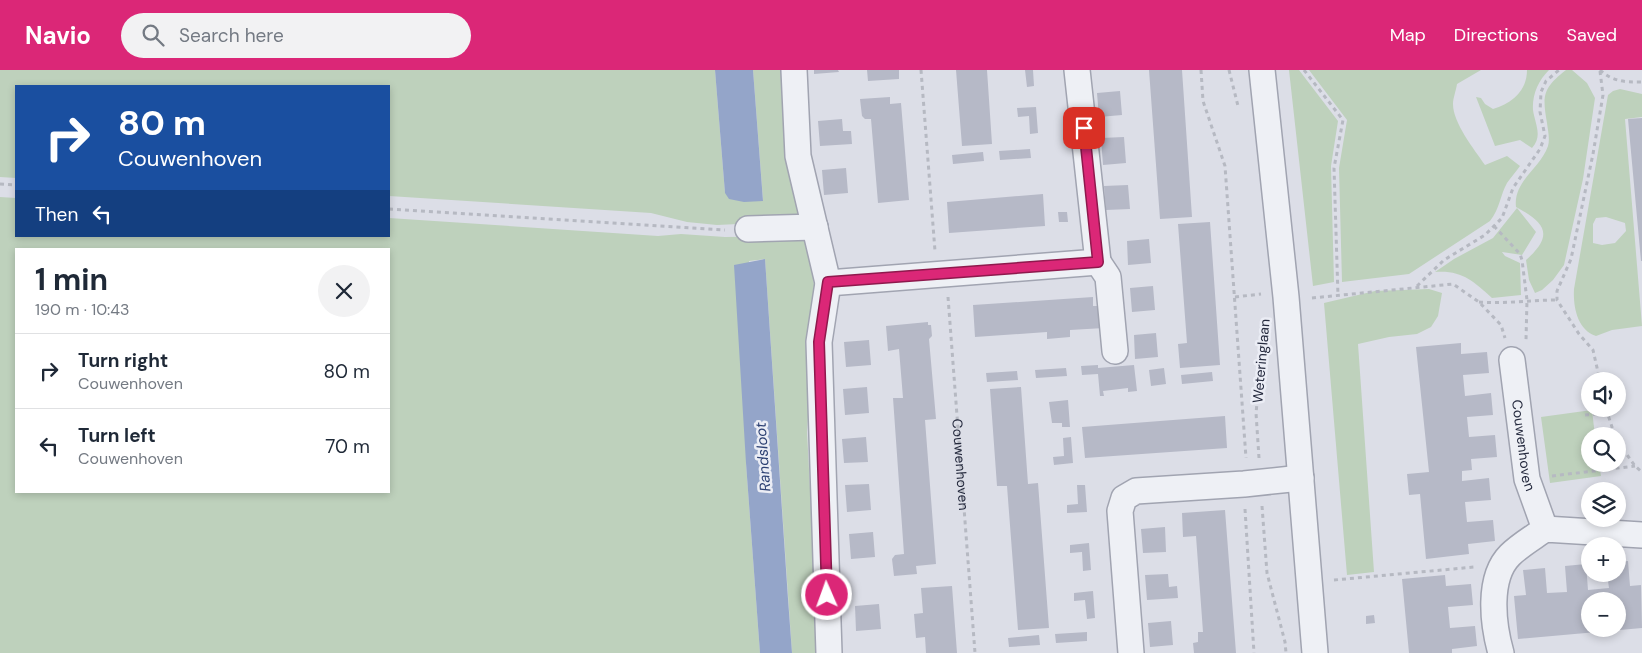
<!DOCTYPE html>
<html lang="en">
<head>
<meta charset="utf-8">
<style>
  body { margin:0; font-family:"DM Sans",sans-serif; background:#f2f2f3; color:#1f2937; height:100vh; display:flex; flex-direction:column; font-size:19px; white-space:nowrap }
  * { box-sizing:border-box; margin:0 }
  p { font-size:16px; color:#747a83 }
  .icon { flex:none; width:28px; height:28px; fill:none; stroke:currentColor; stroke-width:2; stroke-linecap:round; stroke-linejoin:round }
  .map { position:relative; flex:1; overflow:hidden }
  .details { position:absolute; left:15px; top:178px; width:375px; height:245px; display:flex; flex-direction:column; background:#fff; border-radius:0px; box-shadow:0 2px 8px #0003 }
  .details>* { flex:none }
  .banner { position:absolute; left:15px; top:15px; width:375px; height:152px; border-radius:0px; box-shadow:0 2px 8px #0003; background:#1a4fa0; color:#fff; overflow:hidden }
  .tools { position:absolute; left:1581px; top:302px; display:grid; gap:10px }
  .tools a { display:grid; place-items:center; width:45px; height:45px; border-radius:50%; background:#fff; box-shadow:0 2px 8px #0003; font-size:25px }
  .pin { position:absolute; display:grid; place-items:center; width:42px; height:42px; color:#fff; margin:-21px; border-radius:10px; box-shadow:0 2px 8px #0006 }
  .me { position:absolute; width:55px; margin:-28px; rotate:358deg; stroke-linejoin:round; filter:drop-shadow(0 0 4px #0008) }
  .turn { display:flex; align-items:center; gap:18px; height:105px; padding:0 20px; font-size:22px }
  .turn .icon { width:65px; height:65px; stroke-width:2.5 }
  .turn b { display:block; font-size:35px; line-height:42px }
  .then { display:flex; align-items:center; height:48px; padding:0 20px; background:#0003; gap:10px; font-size:19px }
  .round { display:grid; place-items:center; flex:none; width:52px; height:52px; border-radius:26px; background:#f2f2f3 }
  .headline { display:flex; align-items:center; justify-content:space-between; height:85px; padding:0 20px }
  h1 { font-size:30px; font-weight:700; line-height:38px }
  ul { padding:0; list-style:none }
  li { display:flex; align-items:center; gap:15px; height:75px; padding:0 20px; border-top:1px solid #e0e1e3 }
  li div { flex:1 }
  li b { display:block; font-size:19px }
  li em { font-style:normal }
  header { display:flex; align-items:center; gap:30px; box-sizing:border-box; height:70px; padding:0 25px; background:#db2777; color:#fff }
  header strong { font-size:24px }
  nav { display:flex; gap:28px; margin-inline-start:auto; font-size:18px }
  .search { width:350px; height:45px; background:#f2f2f3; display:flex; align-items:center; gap:12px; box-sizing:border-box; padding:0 18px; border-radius:28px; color:#747a83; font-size:19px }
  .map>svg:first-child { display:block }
</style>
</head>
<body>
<header>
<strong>Navio</strong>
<div class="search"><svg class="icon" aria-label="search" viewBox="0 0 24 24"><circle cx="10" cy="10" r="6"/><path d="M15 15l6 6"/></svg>Search here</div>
<nav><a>Map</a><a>Directions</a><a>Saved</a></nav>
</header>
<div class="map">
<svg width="1642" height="583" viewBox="0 0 1642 583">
  <rect width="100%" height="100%" fill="#dcdee7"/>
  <path fill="#bed1bc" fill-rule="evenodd" d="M0 0H715L725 123 763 130 753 0H783L801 151 717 155 687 152 651 143 389 126V16H16V108L0 107Z
    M1289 0H1299L1338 51 1331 96 1334 212 1313 216Z
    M1309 0H1481L1457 14C1456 21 1453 28 1453 34 1453 53 1474 79 1485 95L1507 86 1520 96C1516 102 1511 107 1507 113 1500 126 1500 138 1490 151L1409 204 1342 212 1339 98 1347 50Z
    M1527 0H1549C1538 11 1532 25 1533 40 1535 54 1543 66 1532 78L1520 70 1495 76 1476 27 1481 28 1485 34 1493 39C1512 33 1527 21 1527 0Z
    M1566 0H1572L1587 13 1595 28 1583 109 1564 195 1553 210 1542 220 1535 223 1529 210 1526 190C1554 165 1546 153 1516 137 1513 111 1540 99 1548 76 1550 69 1548 61 1547 53 1542 25 1543 18 1566 0Z
    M1620 19 1642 24V47L1625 49 1642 256 1612 260 1596 266C1577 260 1573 236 1574 219L1608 25 1613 21ZM1606 147 1625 153 1626 161 1615 173 1602 175 1593 173V154L1596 148Z
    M0 127 16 128V166H389V148L658 166 681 164 725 167 797 166 807 172 814 214 813 263 807 362 813 474 822 583H792L765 189 749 191 746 393 760 583H0ZM16 179H389V421H16Z
    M1517 138 1536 162 1522 185 1502 182 1496 174 1505 186 1520 193 1521 225 1492 228C1473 211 1462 200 1435 202L1454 189 1493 168Z
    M1429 219 1442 223 1438 246 1431 257 1417 264 1389 267 1358 274 1374 502 1347 505 1324 233 1375 221Z
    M1592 340 1595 366H1590V394H1599L1601 406 1550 413 1541 347Z"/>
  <path fill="#94a5c9" d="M715 0H753L763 131 744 132 729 129 725 123Z
    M765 189 788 529 792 583H760L746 393 734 195Z"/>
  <path fill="#b6b9c7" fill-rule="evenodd" d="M814 0H838L839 2 814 4Z
    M867 0H899V9L868 11Z
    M956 0H987L992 74 962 76Z
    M1025 0H1033L1034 16 1027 17Z
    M1149 0H1182L1192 147 1160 149Z
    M1120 21 1122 45 1099 47 1097 23Z
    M890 27V34L901 33 909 130 878 133 871 49H865L862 46 860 29Z
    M1036 37 1038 63 1030 64 1029 46 1018 47 1017 38Z
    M1642 48V191H1641L1628 49Z
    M842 49 843 61H851L852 74 820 76 818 51Z
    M1124 67 1126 93 1103 95 1101 68Z
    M1030 79 1031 88 1000 90 999 81Z
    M983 82 984 91 953 94 952 85Z
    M846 98 848 123 824 125 822 100Z
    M1128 115 1130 139 1106 140 1104 116Z
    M1043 124 1045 156 949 163 947 132Z
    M1058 142H1067L1068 152H1059Z
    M1210 152 1220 295 1180 298 1178 274 1187 273 1178 154Z
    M1149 169 1151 193 1128 195 1127 171Z
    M1153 216 1155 240 1132 242 1130 218Z
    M1093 227V236H1102L1104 258 1070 260V267L1047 269V262L975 267 973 235Z
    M928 252V255H931L932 266 929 269 936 349 925 350 936 494 916 496 917 504 894 506 892 489 895 485 904 484 893 328H903L899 279 888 281 886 256Z
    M1156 263 1158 287 1135 289 1134 265Z
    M869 270 871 295 846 297 844 272Z
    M1461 273V284L1487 282 1489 303 1463 305 1465 326 1491 323 1493 345 1467 347 1469 367 1495 365 1497 387 1471 389 1472 400 1462 401V411L1489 408 1491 430 1465 432 1467 452 1493 450 1495 471 1468 474 1469 484 1426 489 1420 424 1409 425 1407 404 1429 402 1416 277Z
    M1098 295V298L1134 295 1137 321 1128 322V318L1103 321 1104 326H1100L1098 304 1082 305 1081 296Z
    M1066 298 1067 306 1036 308 1035 300Z
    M1164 298 1166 314 1151 316 1149 300Z
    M1017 301 1018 310 987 312 986 303Z
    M1212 302 1213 311 1182 314 1181 305Z
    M867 317 869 343 845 345 843 319Z
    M1021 317 1028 414 1038 413 1049 558 1018 560 1007 416H997L990 319Z
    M1068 330 1070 357H1062V353H1052L1049 332Z
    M1225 346 1227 378 1085 388 1082 357Z
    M866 367 868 392 844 393 842 369Z
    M1071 367 1073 393 1054 395 1053 387 1064 386 1063 368Z
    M869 414 871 440 847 442 845 415Z
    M1077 415H1085L1087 442 1067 443V435L1078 434Z
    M1225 440 1236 583H1194L1193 573 1198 572V562H1203L1196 466 1183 467 1182 443Z
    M1165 457 1166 482 1143 483 1141 459Z
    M873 462 875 487 851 489 849 464Z
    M1089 473 1091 500 1083 501 1082 482 1070 483V475Z
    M1628 491 1630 516 1641 515 1642 558 1518 569 1514 526 1526 525 1523 500 1545 498 1547 523 1567 522 1565 496 1586 494 1588 520 1609 518 1607 504H1618V492ZM1590 531H1618V559H1590Z
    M1168 504 1169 517 1177 516 1178 528 1147 530 1145 505Z
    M1445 505 1446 516 1471 514 1473 535 1448 537 1450 558 1475 556 1477 576 1452 579V583H1409L1402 509Z
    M952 516 957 583H926L925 567 916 568 914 544 923 543 921 518Z
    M1093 521 1095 548 1087 549 1085 530 1074 531V523Z
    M879 534 881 559 856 561 855 536Z
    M1374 545 1375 553 1366 554V546Z
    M1171 551 1173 575 1150 577 1148 553Z
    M1087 562V571L1056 573 1055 564Z
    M1039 565 1040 575 1009 577 1008 568Z"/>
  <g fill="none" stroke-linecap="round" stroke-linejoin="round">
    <g stroke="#a1a4b1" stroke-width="28">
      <g id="minor">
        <path d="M794 0 798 86 828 213 819 272 829 583"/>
        <path d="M1262 0 1286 227 1315 583"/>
        <path d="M748 159 815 157"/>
        <path d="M1098 192 1108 207 1115 281"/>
        <path d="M828 213 1098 192 1077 0"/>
        <path id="s2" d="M1512 290 1527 409 1545 459"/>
        <path d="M1131 583 1120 441 1124 428 1136 421 1244 414 1301 408"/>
        <path d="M1501 583C1493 555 1487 508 1510 485 1520 475 1534 467 1545 459L1642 465"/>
      </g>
    </g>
    <g stroke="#b6b9c2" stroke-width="3" stroke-dasharray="4 4" stroke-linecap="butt">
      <path d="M921 0 935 181"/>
      <path d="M1201 0 1203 31 1225 96 1246 388"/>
      <path d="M1229 0 1238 36"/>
      <path d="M1304 0 1343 50 1334 98 1338 226"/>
      <path d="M1600 0C1613 12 1625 12 1642 12"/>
      <path d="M1600 1 1603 25 1593 84 1571 189 1557 221V230L1579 264 1593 280 1600 311"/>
      <path d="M0 114 16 115"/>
      <path d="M389 139 725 160"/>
      <path d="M1494 156 1520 184 1522 190 1527 230 1526 270"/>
      <path d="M1417 216 1444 190 1485 165 1502 148 1513 118 1540 79 1545 66 1540 42 1541 22 1546 11 1559 0"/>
      <path id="s1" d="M948 227 975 583"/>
      <path d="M1235 227 1261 224"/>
      <path d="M1312 228 1453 214 1479 232 1501 255 1505 268"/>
      <path d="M1479 232C1505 234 1531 230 1557 230"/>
      <path d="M1606 339 1615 366"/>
      <path d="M1585 345 1607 343"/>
      <path d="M1618 372 1635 396 1642 402"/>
      <path d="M1259 388 1256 343 1263 274"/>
      <path d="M1552 406 1635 396"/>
      <path d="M1262 436 1267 503 1285 572 1286 583"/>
      <path d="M1245 439 1254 583"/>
      <path d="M1334 510 1474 497"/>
    </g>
    <use href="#minor" stroke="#eef0f5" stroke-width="25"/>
  </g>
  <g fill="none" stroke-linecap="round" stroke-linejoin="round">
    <g stroke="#8e194d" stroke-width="12">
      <path id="route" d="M827 525 819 272 828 212 1098 192 1084 58"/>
    </g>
    <use href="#route" stroke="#db2777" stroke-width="9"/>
  </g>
  <g text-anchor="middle" stroke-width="5" stroke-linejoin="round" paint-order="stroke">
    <g font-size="14" fill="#252a3e" stroke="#ebedf5">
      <text transform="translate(1261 291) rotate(-85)" y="5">Weteringlaan</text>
      <text dy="5" stroke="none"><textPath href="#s2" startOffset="86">Couwenhoven</textPath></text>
      <text dy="5" stroke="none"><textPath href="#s1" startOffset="168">Couwenhoven</textPath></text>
    </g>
    <g font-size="15" font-style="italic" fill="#2d4173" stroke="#ebedf5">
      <text transform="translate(763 387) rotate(-94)" y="5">Randsloot</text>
    </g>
  </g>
</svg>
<div class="tools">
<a><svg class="icon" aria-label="sound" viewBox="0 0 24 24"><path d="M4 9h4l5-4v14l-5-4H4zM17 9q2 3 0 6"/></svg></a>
<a><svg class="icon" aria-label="search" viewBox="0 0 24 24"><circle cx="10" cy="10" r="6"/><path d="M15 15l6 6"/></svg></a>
<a><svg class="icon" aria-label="layers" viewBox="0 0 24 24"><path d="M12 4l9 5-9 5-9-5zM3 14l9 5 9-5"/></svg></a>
<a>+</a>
<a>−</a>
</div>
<div class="pin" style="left:1084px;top:58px;background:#d93025"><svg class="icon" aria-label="arrive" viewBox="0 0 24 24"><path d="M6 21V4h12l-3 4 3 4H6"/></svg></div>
<svg class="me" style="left:827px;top:525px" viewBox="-20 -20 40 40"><circle r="17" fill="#db2777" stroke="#fff" stroke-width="3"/><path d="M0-11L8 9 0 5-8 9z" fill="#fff"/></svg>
<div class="banner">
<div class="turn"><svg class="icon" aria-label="right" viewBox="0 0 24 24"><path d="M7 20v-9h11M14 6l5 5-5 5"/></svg><div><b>80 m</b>Couwenhoven</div></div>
<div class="then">Then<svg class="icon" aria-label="left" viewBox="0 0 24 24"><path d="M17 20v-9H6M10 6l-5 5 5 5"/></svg></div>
</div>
<section class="details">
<div class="headline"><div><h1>1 min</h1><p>190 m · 10:43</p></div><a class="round"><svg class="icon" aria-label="close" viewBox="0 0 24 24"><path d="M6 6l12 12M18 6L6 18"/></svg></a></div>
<ul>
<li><svg class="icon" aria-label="right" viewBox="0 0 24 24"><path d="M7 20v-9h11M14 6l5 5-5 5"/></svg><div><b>Turn right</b><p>Couwenhoven</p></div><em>80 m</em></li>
<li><svg class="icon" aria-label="left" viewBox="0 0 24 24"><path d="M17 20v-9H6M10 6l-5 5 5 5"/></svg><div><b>Turn left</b><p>Couwenhoven</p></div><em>70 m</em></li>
</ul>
</section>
</div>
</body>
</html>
